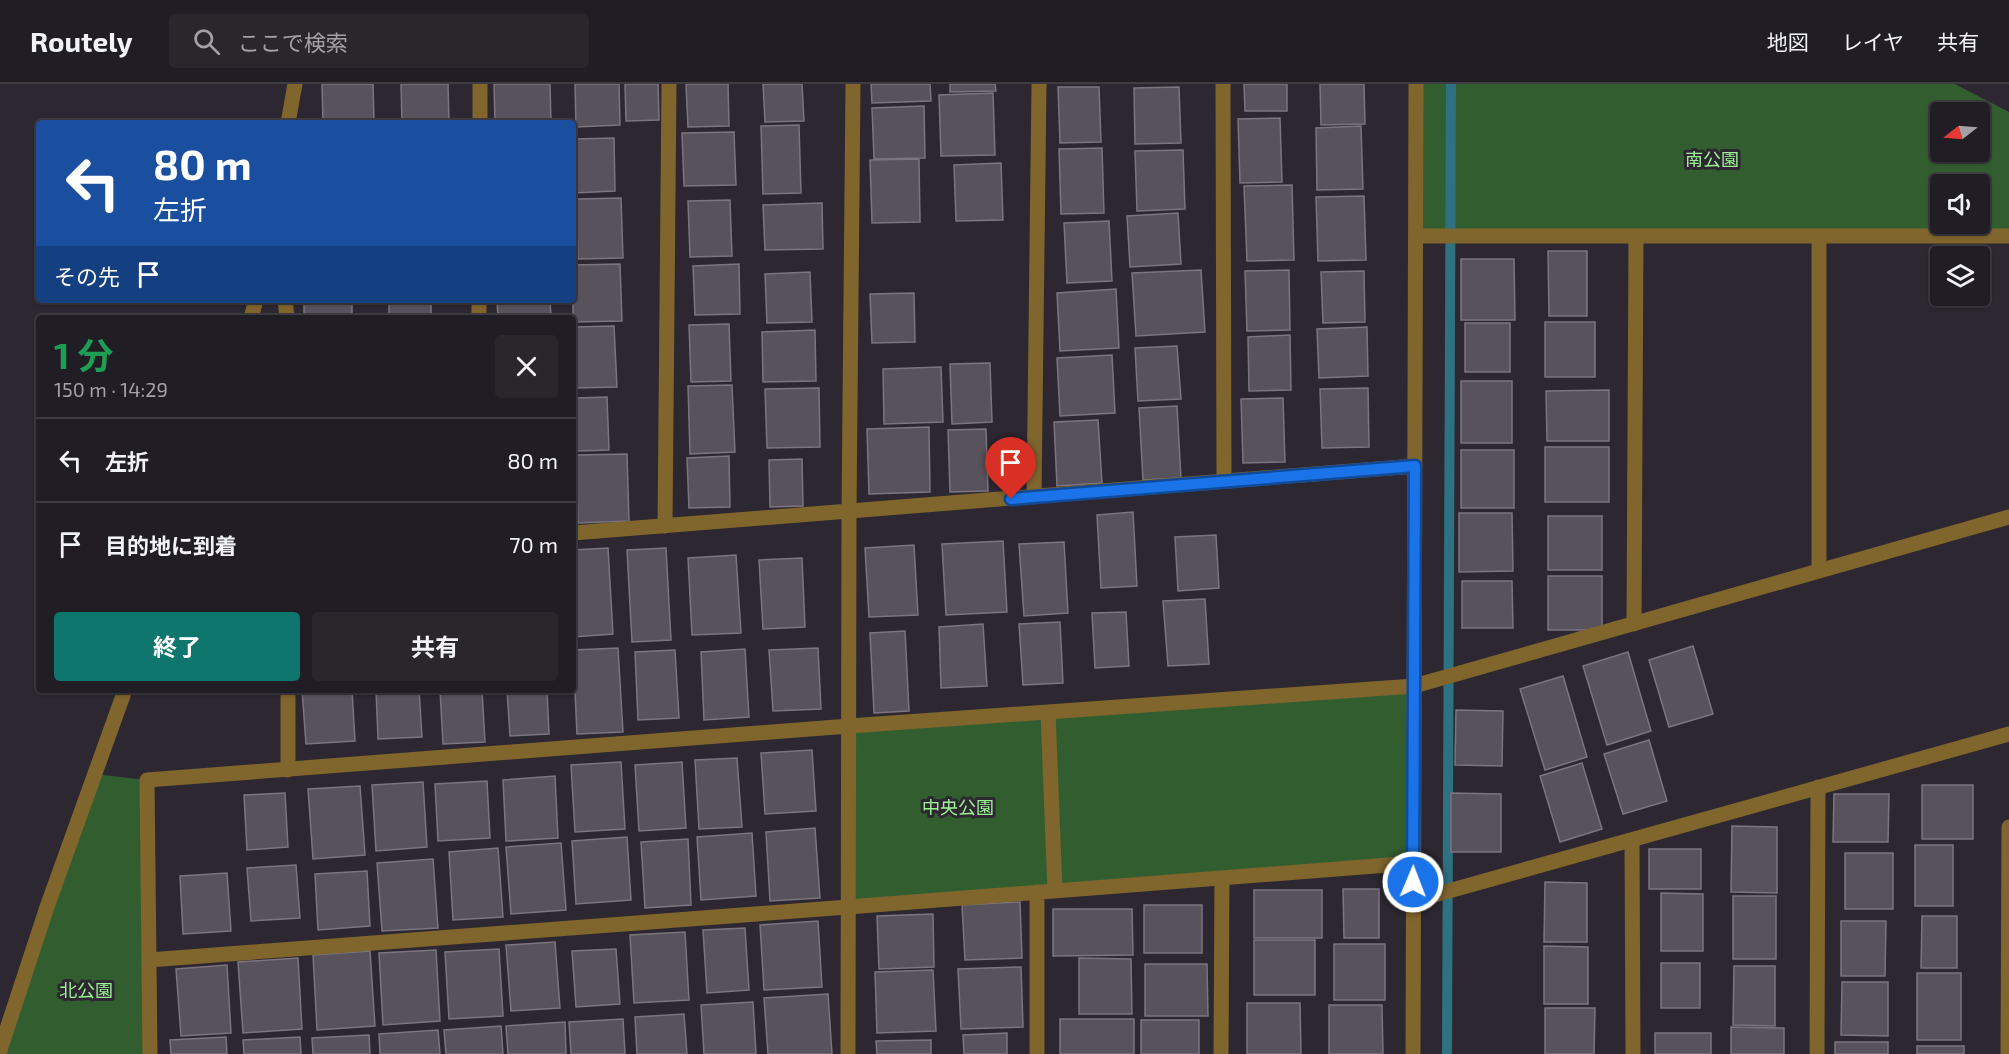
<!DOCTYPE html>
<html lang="ja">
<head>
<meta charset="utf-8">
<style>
  body { margin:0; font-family:"Exo 2","Noto Sans JP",sans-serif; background:#29262c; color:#f1f3f6; height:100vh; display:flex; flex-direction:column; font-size:22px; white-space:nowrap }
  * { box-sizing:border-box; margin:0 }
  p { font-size:20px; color:#a2a2a6 }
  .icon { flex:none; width:33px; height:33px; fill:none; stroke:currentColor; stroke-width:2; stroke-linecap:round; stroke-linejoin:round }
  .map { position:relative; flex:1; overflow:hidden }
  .sheet { position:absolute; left:36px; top:231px; width:540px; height:378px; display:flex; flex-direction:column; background:#211d24; border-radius:6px; box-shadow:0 2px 4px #0004,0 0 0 2px #3e3b41 }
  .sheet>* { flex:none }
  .guide { position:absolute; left:36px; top:36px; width:540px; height:183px; border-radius:6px; box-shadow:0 2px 4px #0004,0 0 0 2px #3e3b41; background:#1a4fa0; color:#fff; overflow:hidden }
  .needle { width:39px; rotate:253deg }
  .buttons { position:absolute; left:1930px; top:18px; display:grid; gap:12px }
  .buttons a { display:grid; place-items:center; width:60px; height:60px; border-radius:6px; background:#211d24; box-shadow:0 2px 4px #0004,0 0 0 2px #3e3b41; font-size:30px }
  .pin { position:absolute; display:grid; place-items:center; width:51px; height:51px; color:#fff; margin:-62px -26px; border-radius:50% 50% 50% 0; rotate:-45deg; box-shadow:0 0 6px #0007 }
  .pin .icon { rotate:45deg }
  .me { position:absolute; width:66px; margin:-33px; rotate:1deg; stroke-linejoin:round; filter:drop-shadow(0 0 4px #0008) }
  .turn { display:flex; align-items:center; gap:21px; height:126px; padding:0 18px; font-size:27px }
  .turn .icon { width:78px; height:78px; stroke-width:2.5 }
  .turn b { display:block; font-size:42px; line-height:51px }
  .then { display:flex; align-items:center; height:57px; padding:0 18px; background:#0003; gap:12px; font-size:22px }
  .round { display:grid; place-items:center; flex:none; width:63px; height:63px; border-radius:6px; background:#29262c }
  .head { display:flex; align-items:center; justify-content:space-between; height:102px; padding:0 18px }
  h1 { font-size:36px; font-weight:700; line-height:45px; color:#1e9e55 }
  .button { display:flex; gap:12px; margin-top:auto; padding:12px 18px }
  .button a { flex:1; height:69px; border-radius:6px; background:#0f766e; color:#fff; font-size:24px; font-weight:700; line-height:69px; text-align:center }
  .button a+a { background:#29262c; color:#f1f3f6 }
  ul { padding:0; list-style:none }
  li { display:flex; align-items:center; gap:18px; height:84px; padding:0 18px; border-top:2px solid #3e3b41 }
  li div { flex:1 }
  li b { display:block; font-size:22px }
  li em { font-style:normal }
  header { display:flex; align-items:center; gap:36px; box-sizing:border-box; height:84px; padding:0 30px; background:#211d24; border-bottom:2px solid #3e3b41 }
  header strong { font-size:28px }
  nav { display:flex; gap:33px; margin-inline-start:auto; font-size:21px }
  .search { width:420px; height:54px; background:#29262c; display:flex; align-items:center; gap:15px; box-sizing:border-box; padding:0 21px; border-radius:6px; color:#a2a2a6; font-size:22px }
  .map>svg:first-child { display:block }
</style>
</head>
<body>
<header>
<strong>Routely</strong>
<div class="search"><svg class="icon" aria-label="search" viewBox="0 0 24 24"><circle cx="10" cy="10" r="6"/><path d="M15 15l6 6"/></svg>ここで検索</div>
<nav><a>地図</a><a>レイヤ</a><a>共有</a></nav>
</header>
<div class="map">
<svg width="2009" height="970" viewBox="0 0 2009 970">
  <rect width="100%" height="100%" fill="#2c2730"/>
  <path fill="#325e2f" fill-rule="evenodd" d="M1415 0H1955L2009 28V152H1416ZM1941 28H1980V68H1941ZM1941 100H1980V140H1941Z
    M1414 602V779L848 823 849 642Z
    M94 690 147 696 151 970H0Z"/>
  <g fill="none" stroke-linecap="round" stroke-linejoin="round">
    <path stroke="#2d7183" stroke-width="10" d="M1447 970 1451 0"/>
  </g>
  <path fill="#58525c" stroke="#7b757f" stroke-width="1.5" d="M322 0H373L374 39H323Z
    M401 0H448L449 39H402Z
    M494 0H550L551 39H495Z
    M575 0H619L620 41 576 43Z
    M625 0H658L659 36 626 37Z
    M686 0H728L729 42 688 43Z
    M763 0H802L804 37 765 38Z
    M871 0H930L931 17 872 19Z
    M950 0H995L996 7 950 8Z
    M1244 0H1287V27H1245Z
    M1320 0H1364L1365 40 1321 41Z
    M1058 3H1099L1101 58 1060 59Z
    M1179 3 1181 59 1135 60 1134 4Z
    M993 9 995 71 941 72 939 11Z
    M924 22 925 74 874 75 872 24Z
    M1280 34 1282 98 1240 99 1238 35Z
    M799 41 801 109 763 110 761 42Z
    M1361 42 1363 105 1317 106 1316 44Z
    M734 48 736 101 684 102 682 49Z
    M614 54 615 107 574 109 573 55Z
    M1102 64 1104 129 1061 130 1059 65Z
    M1183 66 1185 125 1137 127 1135 67Z
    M919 75 920 138 872 139 870 76Z
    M1001 79 1003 136 956 137 954 81Z
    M1292 101 1294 176 1247 177 1244 102Z
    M1364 112 1366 176 1318 177 1316 113Z
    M621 114 623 174 578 175 576 115Z
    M730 116 732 172 690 173 688 117Z
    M822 119 823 165 765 166 763 121Z
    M1178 129 1181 180 1130 183 1127 132Z
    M1109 137 1112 197 1067 199 1064 139Z
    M1548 167H1587V232H1549Z
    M1461 175H1514L1515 236H1461Z
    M620 180 622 237 573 238V181Z
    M739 180 740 230 695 231 693 182Z
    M1201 186 1205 248 1136 252 1132 189Z
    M1289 186 1290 246 1247 247 1245 187Z
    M1364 187 1365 238 1323 239 1321 188Z
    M810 188 812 238 767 239 765 190Z
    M1116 205 1119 264 1060 267 1057 209Z
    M914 209 915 258 872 259 870 210Z
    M304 216H352V234H304Z
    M389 216H431V234H389Z
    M497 216H550L551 234H498Z
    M1545 238H1595V293H1545Z
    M1465 239H1510V288H1465Z
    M729 240 731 297 691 298 689 241Z
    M614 242 617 303 574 304 573 243Z
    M1367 243 1368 292 1319 294 1317 245Z
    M815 246 816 297 763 298 762 248Z
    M1290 251 1291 306 1249 307 1248 253Z
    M1177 262 1181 315 1138 317 1135 264Z
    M1112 271 1115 329 1060 332 1057 274Z
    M990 279 992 338 952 340 950 280Z
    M941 283 943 338 884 340 883 285Z
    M1461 297H1512V359H1461Z
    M732 301 735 368 690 370 688 302Z
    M819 304 820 363 767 364 765 305Z
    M1368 304 1369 363 1322 364 1320 305Z
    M1609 306V357H1547L1546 307Z
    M607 313 609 366 577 367 576 314Z
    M1283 314 1285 378 1243 379 1241 315Z
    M1177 322 1181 394 1143 396 1139 324Z
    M1098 336 1102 399 1057 402 1054 338Z
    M929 343 930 408 869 410 867 345Z
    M986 345 988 407 950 408 948 346Z
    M1545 363H1609V418H1545Z
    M1461 366H1514V424H1461Z
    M627 370 629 437 578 439 576 371Z
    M729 372 730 423 689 424 687 374Z
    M802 375 803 422 770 423 769 376Z
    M1133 428 1137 502 1101 504 1097 431Z
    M1459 429H1512L1513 487 1459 488Z
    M1548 432H1602V486H1548Z
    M1216 451 1219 504 1178 507 1175 453Z
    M1003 457 1007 528 946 531 942 460Z
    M1064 458 1068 529 1024 532 1019 460Z
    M914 461 918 531 869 533 865 464Z
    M608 464 613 550 573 553V466Z
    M666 464 671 556 632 558 627 466Z
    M736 471 741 549 692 551 688 474Z
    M802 474 805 543 763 545 759 476Z
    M1548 492H1602V546H1548Z
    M1462 497H1512L1513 544H1462Z
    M1205 515 1209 580 1168 582 1163 517Z
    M1126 528 1129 582 1095 584 1092 529Z
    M1060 538 1063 599 1023 601 1019 540Z
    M983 540 987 602 941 604 939 543Z
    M905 547 909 627 874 629 870 549Z
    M1693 562 1713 630 1669 643 1649 576Z
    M618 564 623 648 577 650 573 566Z
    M818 564 821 625 773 627 769 566Z
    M745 565 749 633 704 636 701 568Z
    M675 566 679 634 638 636 635 568Z
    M1628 568 1651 647 1607 661 1583 582Z
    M1563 592 1587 673 1545 686 1520 605Z
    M302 606H352L355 657 306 660Z
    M376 606H419L422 653 378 655Z
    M440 606H482L485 658 443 660Z
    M507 606H547L549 650 510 652Z
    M1456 626 1503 627 1502 682 1455 681Z
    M1649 656 1667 717 1623 730 1604 670Z
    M812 666 816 727 765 730 761 669Z
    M737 674 742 743 699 745 695 676Z
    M621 678 625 745 575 748 571 681Z
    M682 678 686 744 639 747 635 681Z
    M1582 679 1602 745 1560 758 1540 692Z
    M555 692 558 754 506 757 503 696Z
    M487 697 490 754 438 757 435 700Z
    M423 698 427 763 376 767 372 701Z
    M1922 701H1973V755H1922Z
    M360 702 365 771 313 775 308 705Z
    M285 709 288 763 247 766 244 711Z
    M1451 709 1501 710V768H1451Z
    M1834 710H1889L1888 758H1833Z
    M1732 742 1777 743V809L1731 808Z
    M815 744 820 814 770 817 766 748Z
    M752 749 756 812 701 816 697 753Z
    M627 753 631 816 576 820 572 757Z
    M688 755 691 821 645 824 641 758Z
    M561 759 566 826 511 830 506 763Z
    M1915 761H1953V822H1915Z
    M498 764 503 833 453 836 449 768Z
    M1649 765H1701V805H1649Z
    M1845 769H1893V825H1845Z
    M433 775 438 844 382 847 377 779Z
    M296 781 300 834 251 837 247 784Z
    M367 787 370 842 318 846 315 790Z
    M227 789 231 847 183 850 180 792Z
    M1545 798 1587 799V858H1544Z
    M1343 805H1379V854H1344Z
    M1254 806H1322V854H1254Z
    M1661 809 1703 810V867H1661Z
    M1733 812H1776V875H1733Z
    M1020 818 1022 874 965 876 962 821Z
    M1144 821H1202V869H1144Z
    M1053 825H1132L1133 871 1053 872Z
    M933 830 934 883 879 885 877 832Z
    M1922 832H1957V884H1921Z
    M818 837 822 903 764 906 760 841Z
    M1841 837H1886L1885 892H1841Z
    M745 844 749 906 707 909 703 846Z
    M685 848 689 916 634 919 630 851Z
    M1254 856H1315V911H1254Z
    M555 858 560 924 511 927 506 861Z
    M1334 860H1385V916H1334Z
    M1544 862 1588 863V920H1544Z
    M499 865 503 932 449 935 445 868Z
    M616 865 620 920 576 923 572 867Z
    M436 866 440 937 383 941 379 869Z
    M370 867 375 942 317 946 313 871Z
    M298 874 302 945 243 949 238 878Z
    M1079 874 1131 875 1132 930H1079Z
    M1661 879H1700V924H1661Z
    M1145 880H1207L1208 932H1145Z
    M227 881 231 949 181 952 176 885Z
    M1734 882H1775V942L1733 941Z
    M1021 883 1023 943 961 945 958 885Z
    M933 886 936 947 877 949 875 888Z
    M1917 889H1961V956H1917Z
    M1842 898H1888V952L1841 951Z
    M828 910 832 970H768L764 914Z
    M753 918 756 970H704L701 921Z
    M1247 919H1300L1301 970H1247Z
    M1329 921H1382L1383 970H1329Z
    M1545 924H1595L1594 970H1545Z
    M684 930 687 970H637L635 933Z
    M623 935 625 970H571L569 938Z
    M1060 935H1134V970H1060Z
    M1141 936H1199V970H1141Z
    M565 938 566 970H508L506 942Z
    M501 942 503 970H446L444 946Z
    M1731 943 1784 944V970H1731Z
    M438 946 440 970H380L379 950Z
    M1007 949V970H964L963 951Z
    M1655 949H1711V970H1655Z
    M369 951 370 970H313L312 954Z
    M226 953 227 970H171L170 956Z
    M300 953 301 970H244L243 956Z
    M931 956V970H877L876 957Z
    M1835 958H1888V970H1835Z
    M1917 962H1964V970H1917Z"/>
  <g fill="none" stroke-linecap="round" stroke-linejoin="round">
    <path stroke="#80652d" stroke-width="15" d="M1223 0 1224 397
      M1034 413 1039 0
      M665 442 669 0
      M149 876 848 823"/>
    <path stroke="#80652d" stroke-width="15" d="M480 39V0
      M1416 152H2009
      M285 216 287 234
      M479 234V216
      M573 449 1415 382
      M1819 487V152
      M1634 540 1636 152
      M1048 628 1055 807
      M288 686V606
      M1632 756 1633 970
      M1037 808V970
      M1413 817 2009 650
      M848 823 1414 779
      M150 970 147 696 849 642 1414 602 2009 433
      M848 970 849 427 853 0
      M1221 970 1222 794
      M1817 970 1818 703
      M2008 970 2009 743"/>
    <path stroke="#80652d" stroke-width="15" d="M288 39 295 0
      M251 234 256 216
      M0 966 47 823 125 606
      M1413 970 1416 0"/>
  </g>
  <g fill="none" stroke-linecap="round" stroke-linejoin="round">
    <g stroke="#114b97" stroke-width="15">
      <path id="route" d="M1011 415 1415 382 1413 798"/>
    </g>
    <use href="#route" stroke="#1a73e8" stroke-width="10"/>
  </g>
  <g text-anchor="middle" stroke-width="6" stroke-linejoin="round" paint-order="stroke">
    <g font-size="18" fill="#9cf395" stroke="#2c2730">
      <text x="1712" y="82">南公園</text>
      <text x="958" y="730">中央公園</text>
      <text x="86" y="913">北公園</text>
    </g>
  </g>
</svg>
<div class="buttons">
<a><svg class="needle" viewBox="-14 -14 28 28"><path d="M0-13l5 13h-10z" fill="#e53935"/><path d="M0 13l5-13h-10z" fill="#a2a2a6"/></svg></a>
<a><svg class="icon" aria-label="sound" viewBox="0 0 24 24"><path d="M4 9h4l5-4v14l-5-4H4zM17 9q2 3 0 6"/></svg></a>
<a><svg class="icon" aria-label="layers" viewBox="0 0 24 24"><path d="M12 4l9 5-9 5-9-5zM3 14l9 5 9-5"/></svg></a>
</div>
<div class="pin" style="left:1011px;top:415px;background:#d93025"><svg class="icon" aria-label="arrive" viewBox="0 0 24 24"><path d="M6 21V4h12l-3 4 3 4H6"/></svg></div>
<svg class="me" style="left:1413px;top:798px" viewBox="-20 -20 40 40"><circle r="17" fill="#1a73e8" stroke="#fff" stroke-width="3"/><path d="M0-11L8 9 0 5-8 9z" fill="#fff"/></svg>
<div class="guide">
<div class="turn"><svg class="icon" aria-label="left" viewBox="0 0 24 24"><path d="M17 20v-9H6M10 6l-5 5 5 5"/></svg><div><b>80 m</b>左折</div></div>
<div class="then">その先<svg class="icon" aria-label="arrive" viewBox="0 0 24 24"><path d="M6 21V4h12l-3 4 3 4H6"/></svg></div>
</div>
<section class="sheet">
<div class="head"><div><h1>1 分</h1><p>150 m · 14:29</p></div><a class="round"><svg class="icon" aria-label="close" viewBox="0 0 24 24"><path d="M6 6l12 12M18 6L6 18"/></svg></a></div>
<ul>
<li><svg class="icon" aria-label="left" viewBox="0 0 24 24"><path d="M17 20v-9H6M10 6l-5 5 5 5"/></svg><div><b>左折</b></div><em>80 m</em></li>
<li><svg class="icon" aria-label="arrive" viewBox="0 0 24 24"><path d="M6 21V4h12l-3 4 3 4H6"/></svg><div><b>目的地に到着</b></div><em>70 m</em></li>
</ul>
<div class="button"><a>終了</a><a>共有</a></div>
</section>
</div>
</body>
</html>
